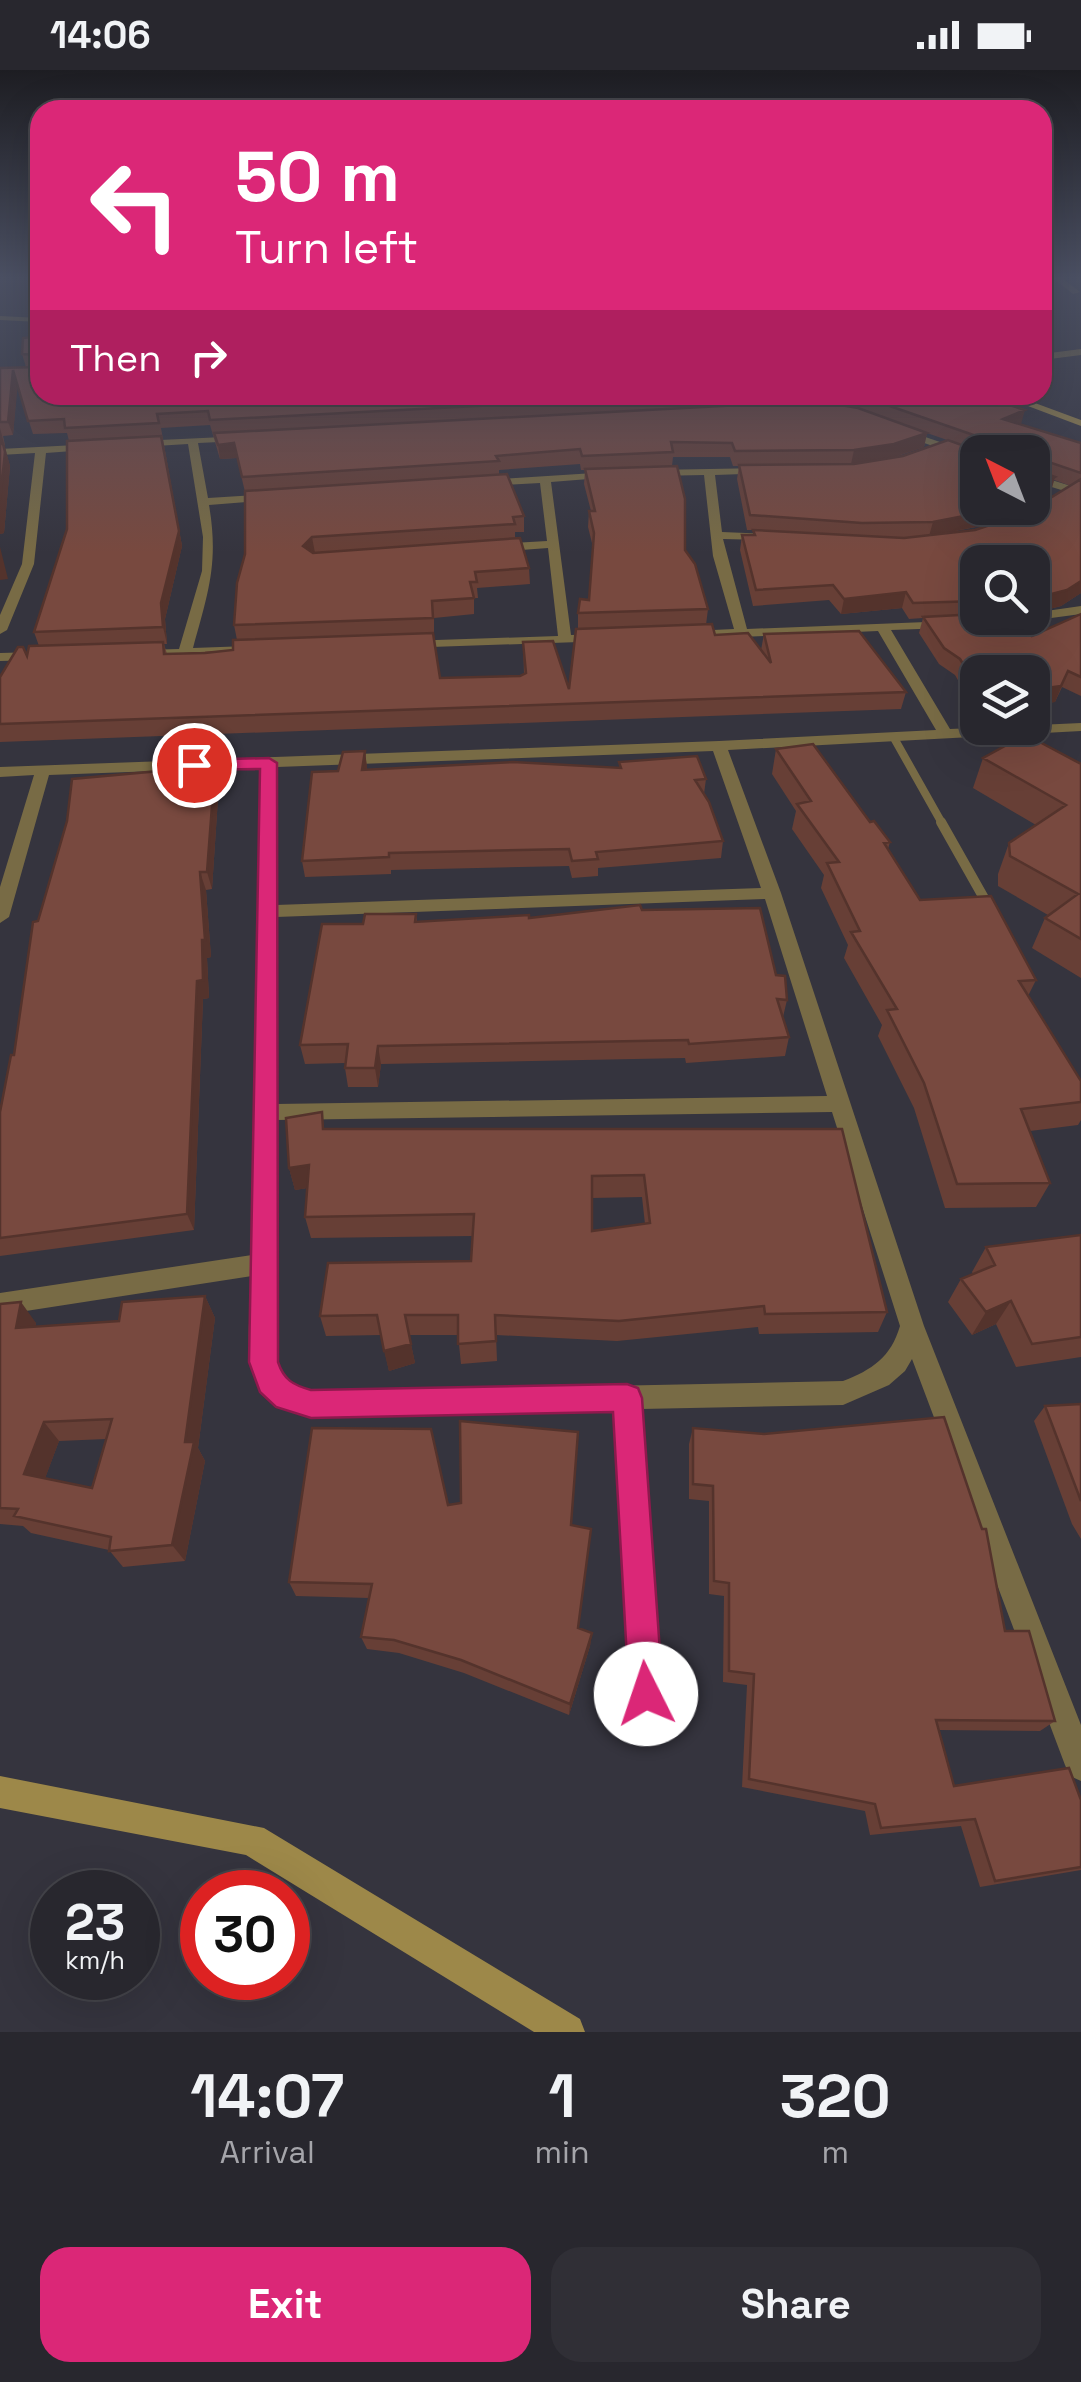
<!DOCTYPE html>
<html lang="en">
<head>
<meta charset="utf-8">
<style>
  body { margin:0; font-family:"Space Grotesk",sans-serif; background:#302f36; color:#f1f3f6; height:100vh; display:flex; flex-direction:column; font-size:38px; white-space:nowrap }
  * { box-sizing:border-box; margin:0 }
  p { font-size:32px; color:#a5a5aa }
  .icon { flex:none; width:55px; height:55px; fill:none; stroke:currentColor; stroke-width:2; stroke-linecap:round; stroke-linejoin:round }
  .map { position:relative; height:1962px; overflow:hidden }
  .details { display:flex; flex-direction:column; background:#28272e; flex:1 }
  .details>* { flex:none }
  .banner { position:absolute; left:30px; top:30px; width:1022px; height:305px; border-radius:30px; box-shadow:0 10px 40px #0002,0 0 0 2px #44444a; background:#db2777; color:#fff; overflow:hidden }
  .needle { width:65px; rotate:318deg }
  .buttons { position:absolute; left:960px; top:365px; display:grid; gap:20px }
  .buttons a { display:grid; place-items:center; width:90px; height:90px; border-radius:20px; background:#28272e; box-shadow:0 10px 40px #0002,0 0 0 2px #44444a; font-size:50px }
  .speed { position:absolute; left:30px; top:1800px; display:flex; gap:20px; font-size:50px; font-weight:700; text-align:center }
  .speed>* { display:grid; place-content:center; width:130px; height:130px; border-radius:50%; background:#28272e; box-shadow:0 10px 40px #0002,0 0 0 2px #44444a; line-height:1 }
  .speed small { font-size:25px; font-weight:400 }
  .speed .limit { border:15px solid #d22; background:#fff; color:#111 }
  .pin { position:absolute; display:grid; place-items:center; width:85px; height:85px; color:#fff; margin:-42px; border:5px solid #fff; border-radius:50%; box-shadow:0 2px 10px #0007 }
  .me { position:absolute; width:110px; margin:-55px; rotate:356deg; stroke-linejoin:round; filter:drop-shadow(0 0 8px #0008) }
  .turn { display:flex; align-items:center; gap:35px; height:210px; padding:0 40px; font-size:45px }
  .turn .icon { width:130px; height:130px; stroke-width:2.5 }
  .turn b { display:block; font-size:70px; line-height:85px }
  .then { display:flex; align-items:center; height:95px; padding:0 40px; background:#0003; gap:20px; font-size:38px }
  .eta { display:flex; justify-content:space-evenly; align-items:center; height:170px; text-align:center }
  .eta b { font-size:60px; font-weight:800; line-height:70px }
  .action { display:flex; gap:20px; margin-top:auto; padding:20px 40px }
  .action a { flex:1; height:115px; border-radius:30px; background:#db2777; color:#fff; font-size:40px; font-weight:800; line-height:115px; text-align:center }
  .action a+a { background:#302f36; color:#f1f3f6 }
  .status { display:flex; justify-content:space-between; align-items:center; height:70px; padding:0 50px; background:#28272e; direction:ltr }
  .status svg { height:28px; fill:currentColor }
  .map>svg:first-child { display:block }
</style>
</head>
<body>
<div class="status"><b>14:06</b><svg viewBox="0 0 49 12"><path d="M0 12V9h3v3zM5 12V6h3v6zM10 12V3h3v9zM15 12V0h3v12zM26 1h20v11H26zM47 4h2v5h-2z"/></svg></div>
<div class="map">
<svg width="1081" height="1962" viewBox="0 0 1081 1962">
  <rect width="100%" height="100%" fill="#35343e"/>
  <g fill="none" stroke-linecap="round" stroke-linejoin="round">
    <path stroke="#786b45" stroke-width="8" d="M894 668 943 755"/>
    <path stroke="#786b45" stroke-width="10" d="M941 752 989 837"/>
    <path fill="#786b45" fill-rule="evenodd" d="M1053 208H1062L1080 222 1073 224Z
      M0 246 40 248V252L0 250Z
      M1081 279V285L1042 290V284Z
      M899 358 978 385V392L896 363Z
      M244 366 240 371 198 373 208 428 270 424 275 427 270 430 209 435C219 493 208 523 193 578L248 576 255 580 248 584 137 587 135 584 142 580 179 579 202 501 203 467 188 374 139 377 134 374 139 371Z
      M95 374 99 379 46 383 34 494 7 560 0 564V545L22 494 35 383 0 385V379Z
      M765 398 770 401 769 403 715 405 722 462 768 464 774 467 768 470 723 469 747 559 952 551V557L947 558 891 560 950 659 1081 653V661L728 680 781 823 924 1256 1081 1655V1711L1070 1706 1065 1695 912 1289 905 1301 889 1315 843 1335 641 1339 661 1624 657 1635 646 1639 635 1635 631 1624 615 1340 311 1346C301 1344 290 1343 280 1338 236 1316 251 1245 252 1206L0 1245V1223L252 1185 261 697 49 705 9 847 0 853V817L34 705 0 707V697L719 671 936 660 878 561 692 569 685 565 692 561 734 559 713 486 704 405 654 406 649 403 654 400ZM713 681 761 818 276 835 277 697ZM765 829 827 1026 276 1034V847ZM832 1042 900 1256C891 1287 872 1300 843 1311L311 1322C292 1317 282 1311 276 1292V1050Z
      M610 402 614 403V407L551 412 571 565 603 564 610 568 608 571 402 578V572L407 571 558 566 548 478 496 482 490 478 496 474 547 471 540 413 484 416 479 413 484 410Z
      M1032 404 1081 419V426L1032 411Z
      M1081 536V544L1006 554 1000 550 1032 548V543Z
      M0 583 38 582 45 586 38 590 0 591Z"/>
    <path fill="#9d8849" fill-rule="evenodd" d="M999 325H1013L1081 350V356Z
      M0 1706 264 1758 580 1949 585 1962H534L246 1785 0 1738Z"/>
  </g>
  <path fill="#673f36" fill-rule="evenodd" d="M40 266V325H977L1020 354 1081 373V523L1061 536 1034 543 1030 557 1027 558 1032 566 1081 544V626L1062 617 1055 632 1032 635V602H978V638H974L955 605 939 594 919 563 923 548 909 549 902 538 841 544 829 530 753 536 740 480 742 465H753V460H747L737 409 739 396H733L730 387H673L672 396 685 480 708 539 706 555 715 565 761 580 764 564 906 622 901 639 0 672V607L39 576 34 562 67 459 69 371 67 363 33 364 17 314 13 365 3 366 5 375 4 376 10 396 4 463 0 464V298L26 297 22 284ZM210 355 220 389 237 388 245 422V484L234 555 237 570 233 580 167 584 164 574H167L165 549 182 476 161 358ZM927 363 947 370 903 386 892 388 924 377ZM1032 382V431L1051 421 1054 410 1071 416 1026 443 975 460 946 463 991 454 1021 438H978ZM580 394 581 400H585L584 414 591 441H589L588 457 593 477 589 530 578 543V559L569 619 523 572 524 604 520 606 440 608 434 565V548L474 544V528H478L477 518 530 514 529 498 515 468V462H524V446L499 404V400ZM978 492H1032V548H978Z
    M1023 675 1081 694V908L1032 878 1045 848 1048 845 998 816V804L1009 773 1036 755 973 718 983 688Z
    M776 679 870 752 890 772 888 779 920 830 1036 910 1028 926 1081 1011V1050L1078 1055 1030 1061 1050 1113 1036 1137 945 1138 914 1038 878 966 882 955 844 888 848 875 821 818 824 805 792 759 796 741 772 704Z
    M365 681 367 700 619 697V692L706 709 704 724 723 771 721 788 598 798V806L572 808 569 796 391 800V804L305 807 302 791 338 701Z
    M219 713 212 819 206 820 211 887 207 888 209 928 203 929 194 1160 0 1186V1042L14 985 38 851Z
    M642 840 776 905 787 930 783 947 789 967 785 986 686 993 685 988 381 994 378 1017H348L345 998V993L305 994 300 975 363 854 416 844 417 851 529 848Z
    M326 1059H842L887 1242 878 1262 759 1264 758 1257 617 1271 496 1265 497 1291 461 1294 458 1265H409L415 1293 389 1301 381 1265 326 1266 320 1246 471 1191 473 1166 311 1168 305 1147 307 1118 295 1120 289 1098ZM642 1127 645 1154 592 1161V1128Z
    M1081 1165V1287L1016 1297 996 1254 972 1265 948 1232 961 1209 973 1204 972 1202 986 1177Z
    M205 1226 215 1248 198 1378 205 1391 185 1491 123 1497 109 1480 31 1463 23 1456 0 1454V1234L36 1253 35 1257 119 1251ZM106 1369 92 1418 45 1408 59 1371Z
    M1081 1334V1469L1072 1454 1034 1351 1045 1336Z
    M693 1358 1005 1561 1055 1651 1040 1661 939 1660 954 1716 1081 1730V1800L980 1817 961 1756 870 1765 865 1741 742 1717 747 1615 723 1612 724 1526 709 1524V1431L689 1429V1374Z
    M448 1435 571 1455 578 1558 592 1563 590 1576 569 1645 464 1603 399 1583 367 1579 361 1567 369 1528 296 1526 289 1512Z"/>
  <path fill="#54332c" d="M13 300 18 313 13 365 8 352Z
    M1025 340 1021 354 1003 349Z
    M0 358 10 396 4 463 0 464Z
    M927 363 924 377 891 388 851 394 854 380Z
    M234 373 237 388 220 389 218 375Z
    M164 380 182 476 165 549 167 574 163 557 161 533Z
    M1055 407 1051 421 1032 431V419Z
    M999 438H1021L991 454 929 466 933 452Z
    M312 467 315 483 303 476Z
    M0 477 8 509 0 510Z
    M1081 511V523L1061 536 1034 543 1030 557 1017 565 1022 549 1025 548H1032L1034 529Z
    M906 522 902 538 841 544 844 529Z
    M1068 601 1055 632 1032 635V620Z
    M365 681 367 697 364 716 362 700Z
    M215 696 219 713 212 819 207 802Z
    M200 802 206 820 211 887 207 888 209 928 203 929 194 1160 187 1144Z
    M378 976 381 994 378 1017 375 998Z
    M309 1095 314 1117 295 1120 289 1098Z
    M205 1226 215 1248 198 1378 205 1391 185 1491 172 1475Z
    M1011 1231 996 1254 972 1265 986 1242Z
    M21 1232 36 1253 31 1279 16 1258Z
    M411 1274 415 1293 389 1301 384 1281Z
    M44 1352 59 1371 40 1422 24 1404Z
    M592 1563 590 1576 569 1645 570 1634Z"/>
  <path fill="#78493f" stroke="#54332c" stroke-width="2.5" fill-rule="evenodd" d="M40 266V325H687L210 350 208 341 157 344 159 353 65 358 64 349 28 351 13 300 8 352H0V298L36 297 39 285 22 284 23 268Z
    M858 325H977L1025 340 1003 349 1081 373V403L1034 387 1033 399 1055 407 1032 419V382H978V438H999L995 440 933 452 862 453 750 445 739 395 854 394 903 386 948 370 981 382 986 378 985 369Z
    M817 331 858 338 927 363 894 374 854 380 735 381 732 373 671 372 673 382 582 386 580 379 496 386 499 391 242 407 234 373 218 375 214 363Z
    M161 366 179 461 161 533 163 557 34 562 67 459V371Z
    M0 374H3L5 382 0 430Z
    M677 396 685 429V480L695 494 708 539 578 543 580 529 589 530 594 463 589 441H595L585 399Z
    M507 404 524 446 513 447 515 454 312 467 303 476 313 483 520 468 529 498 475 502 477 512H470L474 528 432 531 433 548 234 555 237 513 245 484V421Z
    M1081 409V511L1067 520 1032 529V492H978V531L913 533 906 522 844 529 833 515 756 520 742 465H755L753 460 904 468 975 460 1026 443Z
    M978 544V548H1025L1022 549 1032 566 1081 544V607L1068 601 1061 616 1032 620V602H978V619L960 589 944 578 923 547Z
    M712 554 715 565 748 563 771 593 764 564 859 561 906 622 0 654V607L18 577H23L27 586 29 576 163 572 164 584 205 583 233 580V570L433 563 440 608 520 606 526 603 523 572 553 571 569 619 576 559Z
    M1034 669 1081 694V869L1045 848 1078 824 1010 786 1009 773 1066 735 983 688 1014 671 1023 675Z
    M813 674 870 752 874 751 890 772 884 773 920 830 991 826 1036 910 1019 911 1081 1011V1032L1021 1039 1050 1113 957 1114 924 1013 887 940 897 939 851 862 860 861 827 793 839 792 797 734 811 731 776 679Z
    M365 681 362 700 513 692 621 698 619 692 697 686 706 709 695 710 709 732 723 771 596 782 598 789 572 791 569 779 389 783V787L302 791 312 702 338 701 343 682Z
    M215 696 207 802H200L205 870H202L203 910 197 911 187 1144 0 1168V1042L11 985H14L33 852 38 851 67 751 72 709Z
    M640 835 642 840 760 838 776 905 785 906 787 930 777 929 789 967 689 974 688 970 378 976 375 998H345L348 974 300 975 322 854H363L365 844H416L415 852 529 845V848Z
    M322 1042 323 1059H842L887 1242 765 1244 764 1236 619 1251 495 1245 496 1271 458 1274V1245H405L411 1274 384 1281 377 1245 320 1246 328 1193 471 1191 474 1144 305 1147 309 1095 289 1098 286 1048ZM644 1105 650 1153 592 1161V1106Z
    M1081 1165V1267L1032 1274 1011 1231 986 1242 961 1209 995 1195 986 1177Z
    M205 1226 185 1372H194L172 1475 109 1481 111 1467 14 1446 18 1439 0 1438V1234L21 1232 16 1258 119 1251 122 1232ZM112 1349 92 1418 24 1404 44 1352Z
    M1081 1334V1431L1045 1336Z
    M944 1347 982 1459H986L1005 1561H1029L1055 1651 936 1650 954 1716 1069 1698 1081 1730V1797L995 1811 975 1749 881 1758 875 1734 749 1709 754 1604 729 1601V1513L714 1511 713 1416 693 1414V1358L764 1364Z
    M460 1351 578 1362 571 1455 591 1459 578 1558 592 1563 570 1634 461 1590 394 1570 361 1567 372 1514 289 1512 312 1358 431 1359 448 1435 461 1433Z"/>
  <linearGradient id="sky" x2="0" y2="1"><stop stop-color="#1d1d22"/><stop offset="0.43" stop-color="#4b5063"/><stop offset="1" stop-color="#4b5063" stop-opacity="0"/></linearGradient>
  <rect width="1081" height="483" fill="url(#sky)"/>
  <path fill="#db2777" stroke="#8e194d" stroke-width="2.5" d="M269 688 277 693 278 1292C284 1310 293 1315 311 1320L627 1314 638 1318 642 1328 663 1624 658 1637 646 1642 634 1637 629 1624 613 1342 311 1348 276 1337 260 1322 249 1292 260 699 194 700 186 695 194 690Z"/>
</svg>
<div class="buttons">
<a><svg class="needle" viewBox="-14 -14 28 28"><path d="M0-13l5 13h-10z" fill="#e53935"/><path d="M0 13l5-13h-10z" fill="#a5a5aa"/></svg></a>
<a><svg class="icon" aria-label="search" viewBox="0 0 24 24"><circle cx="10" cy="10" r="6"/><path d="M15 15l6 6"/></svg></a>
<a><svg class="icon" aria-label="layers" viewBox="0 0 24 24"><path d="M12 4l9 5-9 5-9-5zM3 14l9 5 9-5"/></svg></a>
</div>
<div class="speed"><div>23<small>km/h</small></div><div class="limit">30</div></div>
<div class="pin" style="left:194px;top:695px;background:#d93025"><svg class="icon" aria-label="arrive" viewBox="0 0 24 24"><path d="M6 21V4h12l-3 4 3 4H6"/></svg></div>
<svg class="me" style="left:646px;top:1624px" viewBox="-20 -20 40 40"><circle r="19" fill="#fff"/><path d="M0-13L10 11 0 6-10 11z" fill="#db2777"/></svg>
<div class="banner">
<div class="turn"><svg class="icon" aria-label="left" viewBox="0 0 24 24"><path d="M17 20v-9H6M10 6l-5 5 5 5"/></svg><div><b>50 m</b>Turn left</div></div>
<div class="then">Then<svg class="icon" aria-label="right" viewBox="0 0 24 24"><path d="M7 20v-9h11M14 6l5 5-5 5"/></svg></div>
</div>
</div>
<section class="details">
<div class="eta">
<div><b>14:07</b><p>Arrival</p></div>
<div><b>1</b><p>min</p></div>
<div><b>320</b><p>m</p></div>
</div>
<div class="action"><a>Exit</a><a>Share</a></div>
</section>
</body>
</html>
